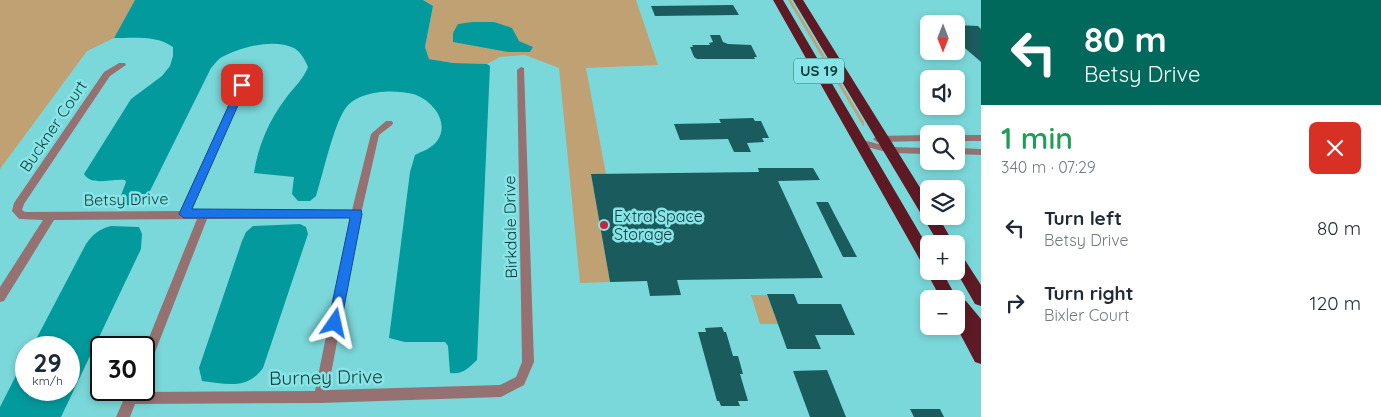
<!DOCTYPE html>
<html lang="en">
<head>
<meta charset="utf-8">
<style>
  body { margin:0; font-family:Quicksand,sans-serif; background:#f2f2f3; color:#1f2937; height:100vh; display:flex; flex-direction:column; font-size:19px; white-space:nowrap }
  * { box-sizing:border-box; margin:0 }
  p { font-size:16px; color:#747a83 }
  .icon { flex:none; width:28px; height:28px; fill:none; stroke:currentColor; stroke-width:2; stroke-linecap:round; stroke-linejoin:round }
  .map { position:relative; flex:1; overflow:hidden }
  .details { display:flex; flex-direction:column; background:#fff; width:400px }
  .details>* { flex:none }
  .top-card { background:#00695c; color:#fff; overflow:hidden }
  .needle { width:32px; rotate:180deg }
  .controls { position:absolute; left:920px; top:15px; display:grid; gap:10px }
  .controls a { display:grid; place-items:center; width:45px; height:45px; border-radius:8px; background:#fff; box-shadow:0 2px 8px #0003; font-size:25px }
  .speed { position:absolute; left:15px; top:336px; display:flex; gap:10px; font-size:25px; font-weight:700; text-align:center }
  .speed>* { display:grid; place-content:center; width:65px; height:65px; border-radius:50%; background:#fff; box-shadow:0 2px 8px #0003; line-height:1 }
  .speed small { font-size:12px; font-weight:400 }
  .speed .limit { border:2px solid #111; border-radius:8px; background:#fff; color:#111 }
  .pin { position:absolute; display:grid; place-items:center; width:42px; height:42px; color:#fff; margin:-21px; border-radius:10px; box-shadow:0 2px 8px #0006 }
  .me { position:absolute; width:55px; margin:-28px; rotate:11deg; stroke-linejoin:round; filter:drop-shadow(0 0 4px #0008) }
  .turn { display:flex; align-items:center; gap:18px; height:105px; padding:0 20px; font-size:22px }
  .turn .icon { width:65px; height:65px; stroke-width:2.5 }
  .turn b { display:block; font-size:35px; line-height:42px }
  .round { display:grid; place-items:center; flex:none; width:52px; height:52px; border-radius:8px; background:#f2f2f3 }
  .overview { display:flex; align-items:center; justify-content:space-between; height:85px; padding:0 20px }
  h1 { font-size:30px; font-weight:600; line-height:38px; color:#1e9e55 }
  ul { padding:0; list-style:none }
  li { display:flex; align-items:center; gap:15px; height:75px; padding:0 20px }
  li div { flex:1 }
  li b { display:block; font-size:19px }
  li em { font-style:normal }
  main { display:flex; flex:1; min-height:0 }
  .map>svg:first-child { display:block }
</style>
</head>
<body>
<main>
<div class="map">
<svg width="981" height="417" viewBox="0 0 981 417">
  <rect width="100%" height="100%" fill="#7bd8da"/>
  <path fill="#c0a173" fill-rule="evenodd" d="M0 0H135L114 38 87 51 0 169Z
    M423 0H636L658 65 586 68 606 174H591L610 282 580 283 559 68 525 55 500 57 487 64 453 63 429 59 425 47 433 6ZM519 41 533 47 530 52 484 48Z
    M788 0H791L864 122V126H863Z
    M751 295H767L778 324H760Z"/>
  <path fill="#039a9d" d="M135 0H423L433 6 425 47 429 59 453 63 487 64 490 66 477 360C469 368 462 375 450 373L448 346 445 342H405L389 338 410 172 415 155C423 151 432 148 437 141 451 122 431 99 413 94 393 89 358 90 345 109 333 127 323 174 316 196L310 201H298L292 194 294 177 254 173C258 146 269 120 286 98 294 87 303 80 308 67 305 60 301 52 294 48 274 38 241 47 222 57 218 59 215 64 211 68L146 199C138 204 128 209 119 201L126 182 125 180C112 178 92 187 84 174L131 99 162 76 170 66 173 56V47C157 35 133 38 114 38Z
    M472 22H494L512 28 519 41 533 47 530 52H508L453 42V33L458 24Z
    M300 224 306 227 308 234 263 368C247 390 226 384 202 381L199 368 242 241 246 232 253 226Z
    M111 226 139 227 142 234 141 249 61 417H0V407L26 356V390H69V348L32 347 86 244C93 234 99 229 111 226Z"/>
  <path fill="#1a5b5d" d="M733 5 739 15 655 16 651 6Z
    M956 25 978 26 981 29V62L958 42 956 39Z
    M710 35H720L723 42 728 44 751 45 757 57H754L755 59H697L694 57 690 47H693L692 45H710L709 43 713 42Z
    M753 118 755 121H761L769 138H762L764 142 747 143 751 152H734L728 139 680 140 674 124 721 123 719 119Z
    M758 168H813L820 180 778 181 823 278 677 280 681 295 650 296 647 281 610 282 591 174 759 172Z
    M816 202H828L857 257H843Z
    M767 294H794L798 304H841L855 335H815L821 349H787Z
    M722 327 724 332H726L733 356H738L743 374H740L748 401H738L740 406H721L719 401H717L698 332H706L705 328Z
    M827 370 846 417H810L793 371Z
    M910 409H940L944 417H914Z"/>
  <g fill="none" stroke-linecap="round" stroke-linejoin="round">
    <path fill="#967172" fill-rule="evenodd" d="M119 63H125L126 65 110 76 24 204 22 210 25 212 180 211 238 85 257 72 261 75 245 87 190 211 352 210 371 134 386 121H392L393 123 392 125 379 135 361 214 328 390 500 385 516 377 522 362 517 70 521 67 524 68 534 362 524 385 501 397 320 403 135 404 130 417H116L128 390H140V392L315 391 350 218 207 219 150 365 148 369 144 371V350L197 219 54 220 4 301 0 302V287L43 220 19 219 12 211 14 203 104 72Z"/>
    <path fill="#967172" fill-rule="evenodd" d="M929 135V141L877 142 873 139 877 136Z
      M956 135H981V141H956Z
      M859 139 890 147 929 148V154L890 153 856 144 854 142 856 140Z
      M956 148 981 149V155L956 154Z"/>
    <path fill="#5e1a24" fill-rule="evenodd" d="M773 0H783L929 249V271H942L957 299 956 300 941 299 926 271 928 269 924 267Z
      M793 0H803L929 202V216H938L954 244H939Z
      M956 252 961 254 981 285V306L975 304 956 271Z
      M960 299 966 301 981 319V364L975 362 956 326V300Z"/>
  </g>
  <path fill="#1a73e8" stroke="#114b97" d="M242 82 247 85 192 209 361 210 362 214 340 328 335 329 330 328 328 323 350 218H184L179 214 238 85Z"/>
  <circle fill="#ba2841" stroke="#88e5e7" stroke-width="2" cx="604" cy="225" r="5"/>
  <g text-anchor="middle" stroke-width="5" stroke-linejoin="round" paint-order="stroke">
    <rect fill="#88e5e7" stroke="#366e6f" stroke-width="1" x="794" y="58.5" width="50" height="25" rx="4"/>
    <g font-size="15" font-weight="bold" fill="#133b3c">
      <text x="819" y="76">US 19</text>
    </g>
    <g font-size="16" fill="#133b3c" stroke="#88e5e7">
      <text transform="translate(53 126) rotate(-56)" y="6">Buckner Court</text>
      <text transform="translate(126 199) rotate(-1)" y="6">Betsy Drive</text>
      <text transform="translate(510 227) rotate(-91)" y="6">Birkdale Drive</text>
    </g>
    <g font-size="16" fill="#133b3c" stroke="#88e5e7" text-anchor="start">
      <text x="614" y="222">Extra Space<tspan x="614" dy="18">Storage</tspan></text>
    </g>
    <g font-size="19" fill="#133b3c" stroke="#88e5e7">
      <text transform="translate(326 377) rotate(-1)" y="7">Burney Drive</text>
    </g>
  </g>
</svg>
<div class="controls">
<a><svg class="needle" viewBox="-14 -14 28 28"><path d="M0-13l5 13h-10z" fill="#e53935"/><path d="M0 13l5-13h-10z" fill="#747a83"/></svg></a>
<a><svg class="icon" aria-label="sound" viewBox="0 0 24 24"><path d="M4 9h4l5-4v14l-5-4H4zM17 9q2 3 0 6"/></svg></a>
<a><svg class="icon" aria-label="search" viewBox="0 0 24 24"><circle cx="10" cy="10" r="6"/><path d="M15 15l6 6"/></svg></a>
<a><svg class="icon" aria-label="layers" viewBox="0 0 24 24"><path d="M12 4l9 5-9 5-9-5zM3 14l9 5 9-5"/></svg></a>
<a>+</a>
<a>−</a>
</div>
<div class="speed"><div>29<small>km/h</small></div><div class="limit">30</div></div>
<div class="pin" style="left:242px;top:85px;background:#d93025"><svg class="icon" aria-label="arrive" viewBox="0 0 24 24"><path d="M6 21V4h12l-3 4 3 4H6"/></svg></div>
<svg class="me" style="left:335px;top:323px" viewBox="-20 -20 40 40"><path d="M0-17L14 15 0 8-14 15z" fill="#1a73e8" stroke="#fff" stroke-width="4"/></svg>
</div>
<section class="details">
<div class="top-card">
<div class="turn"><svg class="icon" aria-label="left" viewBox="0 0 24 24"><path d="M17 20v-9H6M10 6l-5 5 5 5"/></svg><div><b>80 m</b>Betsy Drive</div></div>
</div>
<div class="overview"><div><h1>1 min</h1><p>340 m · 07:29</p></div><a class="round" style="background:#d93025;color:#fff"><svg class="icon" aria-label="close" viewBox="0 0 24 24"><path d="M6 6l12 12M18 6L6 18"/></svg></a></div>
<ul>
<li><svg class="icon" aria-label="left" viewBox="0 0 24 24"><path d="M17 20v-9H6M10 6l-5 5 5 5"/></svg><div><b>Turn left</b><p>Betsy Drive</p></div><em>80 m</em></li>
<li><svg class="icon" aria-label="right" viewBox="0 0 24 24"><path d="M7 20v-9h11M14 6l5 5-5 5"/></svg><div><b>Turn right</b><p>Bixler Court</p></div><em>120 m</em></li>
</ul>
</section>
</main>
</body>
</html>
